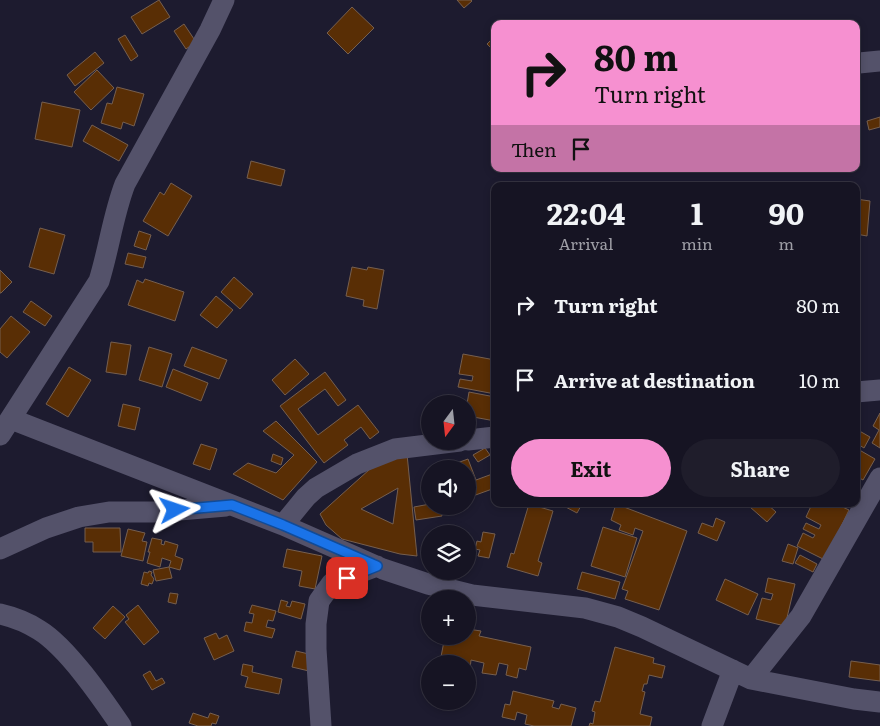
<!DOCTYPE html>
<html lang="en">
<head>
<meta charset="utf-8">
<style>
  body { margin:0; font-family:Literata,serif; background:#1f1d2b; color:#f1f3f6; height:100vh; display:flex; flex-direction:column; font-size:19px; white-space:nowrap }
  * { box-sizing:border-box; margin:0 }
  p { font-size:16px; color:#9e9ea6 }
  .icon { flex:none; width:28px; height:28px; fill:none; stroke:currentColor; stroke-width:2; stroke-linecap:round; stroke-linejoin:round }
  .map { position:relative; flex:1; overflow:hidden }
  .details { position:absolute; left:491px; top:182px; width:369px; height:325px; display:flex; flex-direction:column; background:#161423; border-radius:10px; box-shadow:0 2px 8px #0003,0 0 0 1px #353341 }
  .details>* { flex:none }
  .top-card { position:absolute; left:491px; top:20px; width:369px; height:152px; border-radius:10px; box-shadow:0 2px 8px #0003,0 0 0 1px #353341; background:#f690d0; color:#111; overflow:hidden }
  .needle { width:32px; rotate:195deg }
  .buttons { position:absolute; left:421px; top:395px; display:grid; gap:10px }
  .buttons a { display:grid; place-items:center; width:55px; height:55px; border-radius:50%; background:#161423; box-shadow:0 2px 8px #0003,0 0 0 1px #353341; font-size:25px }
  .pin { position:absolute; display:grid; place-items:center; width:42px; height:42px; color:#fff; margin:-21px; border-radius:10px; box-shadow:0 2px 8px #0006 }
  .me { position:absolute; width:55px; margin:-28px; rotate:85deg; stroke-linejoin:round; filter:drop-shadow(0 0 4px #0008) }
  .turn { display:flex; align-items:center; gap:18px; height:105px; padding:0 20px; font-size:22px }
  .turn .icon { width:65px; height:65px; stroke-width:2.5 }
  .turn b { display:block; font-size:35px; line-height:42px }
  .then { display:flex; align-items:center; height:48px; padding:0 20px; background:#0003; gap:10px; font-size:19px }
  .eta { display:flex; justify-content:space-evenly; align-items:center; height:85px; text-align:center }
  .eta b { font-size:30px; font-weight:700; line-height:35px }
  .cta { display:flex; gap:10px; margin-top:auto; padding:10px 20px }
  .cta a { flex:1; height:58px; border-radius:30px; background:#f690d0; color:#111; font-size:20px; font-weight:700; line-height:58px; text-align:center }
  .cta a+a { background:#1f1d2b; color:#f1f3f6 }
  ul { padding:0; list-style:none }
  li { display:flex; align-items:center; gap:15px; height:75px; padding:0 20px }
  li div { flex:1 }
  li b { display:block; font-size:19px }
  li em { font-style:normal }
  .map>svg:first-child { display:block }
</style>
</head>
<body>
<div class="map">
<svg width="880" height="726" viewBox="0 0 880 726">
  <rect width="100%" height="100%" fill="#1d1b2f"/>
  <path fill="#592e05" stroke="#765f4f" fill-rule="evenodd" d="M159 0 170 17 142 34 131 17Z
    M457 0H471L472 1 464 8Z
    M352 7 374 28 348 54 327 33Z
    M184 24 196 42 186 49 174 31Z
    M125 35 138 56 131 61 118 39Z
    M495 36V52L487 44Z
    M95 52 104 63 75 86 67 75Z
    M97 70 114 88 91 110 74 92Z
    M117 87 144 94 134 126 123 122 121 129 101 123 107 103 112 104Z
    M42 102 80 110 72 147 35 139Z
    M880 117V127L869 130 867 121Z
    M92 125 128 145 119 161 83 141Z
    M251 161 285 170 281 186 247 178Z
    M171 183 192 196 168 236 143 221 160 192 164 195Z
    M856 199 870 201 867 236 856 234Z
    M40 228 65 235 54 274 29 267Z
    M139 231 151 235 146 250 134 246Z
    M128 253 146 257 143 268 125 264Z
    M352 267 367 270 368 267 384 270 377 309 363 306 364 300 346 296Z
    M0 270 12 282 1 293H0Z
    M234 277 253 294 240 309 221 292Z
    M145 279 184 292 175 321 128 305 137 280 143 283Z
    M216 296 233 310 217 328 200 315Z
    M31 301 52 316 45 326 23 312Z
    M11 316 30 332 7 358 0 352V329Z
    M111 342 131 345 126 375 106 372Z
    M149 347 172 354 162 387 139 380Z
    M192 347 227 360 219 379 184 366Z
    M463 354 495 360V394L458 387 460 379 472 381 473 376 459 374Z
    M295 359 309 374 285 395 272 380Z
    M69 367 91 380 68 417 46 404Z
    M173 369 208 383 201 401 166 387Z
    M325 372 346 400 338 406 325 389 298 409 318 435 358 405 379 432 370 439 361 427 344 440 348 445 324 463 280 406Z
    M469 392 495 397V421L468 416 467 404Z
    M123 404 140 408 135 430 118 426Z
    M880 413V448L872 443 879 430 873 426Z
    M276 421 317 462 283 500 233 474 248 463 276 473 294 455 263 431Z
    M856 429 870 437 864 448 856 443Z
    M201 444 217 449 210 470 193 464Z
    M485 448 490 455 478 462 473 455Z
    M856 448 875 459 863 480 856 476Z
    M273 454 283 458 281 465 271 461Z
    M407 454 417 556 400 554 342 539 326 525 320 514 370 469ZM398 488 393 524 361 509Z
    M468 459 476 480 495 473V488L470 497 468 492V469H459L457 463Z
    M430 504V506H441L442 516 416 520 414 507Z
    M529 504 553 511 538 561 542 563 538 576 507 567 511 553 514 554Z
    M560 504H582L577 513Z
    M616 504 687 531 659 610 625 599 628 591 622 589 643 531 635 528 633 535 619 530 621 525 611 520Z
    M753 504H767L776 512 767 522 750 507Z
    M812 504H836L849 510 825 560 797 546 803 533 813 538 815 535 803 529 806 523 819 529 821 525 806 517Z
    M716 518 725 522 717 541 698 533 702 523 713 527Z
    M603 527 637 538 625 577 591 566Z
    M85 528H120L121 552H93V542H85Z
    M128 529 145 533 142 541 147 542 143 561 121 556Z
    M483 532 495 534 489 558 478 556 480 550 475 549 477 541 481 542Z
    M152 538 162 540 161 544 164 545 165 541 178 545 175 556 183 559 180 570 169 567 171 561 162 558 160 567 147 563 150 552H148Z
    M788 544 798 548 793 564 782 561Z
    M287 549 322 556 315 589 299 586 302 571 283 567Z
    M800 555 817 564 813 572 795 563Z
    M169 567 172 578 156 581 153 570Z
    M149 571 152 572 151 575 154 579 152 584 149 583 148 586 141 584 144 572 148 573Z
    M582 572 620 582 615 599 577 589Z
    M768 578 795 584 785 626 756 619 762 598 771 600 773 594 765 592Z
    M725 579 758 594 748 615 716 600Z
    M170 593 178 594 176 604 168 602Z
    M281 600 288 602 286 606 290 607 292 601 305 604 301 619 278 612Z
    M138 605 159 632 144 645 125 622 129 619 126 615Z
    M252 605 276 611 273 621 268 620 266 627 275 629 272 638 244 631 246 622 252 623 254 614 249 613Z
    M113 606 125 617 105 639 93 628Z
    M468 629 481 631 479 636 531 647 526 670 519 668 517 678 506 675 508 665 499 663 496 675 482 673 484 663 471 660 470 669 468 668V664L440 662 445 636H468Z
    M216 633 219 639 227 635 234 651 214 660 204 638Z
    M615 647 654 658 653 663 665 666 662 678 649 675 647 684H644L642 691 645 692 640 714 652 717 650 726H589L590 723 593 724 595 712 592 711 595 701 600 702Z
    M296 651 313 655 309 671 292 667Z
    M851 661 880 665V681L849 677Z
    M243 664 253 666 252 672 282 679 279 694 245 687 248 677 241 675Z
    M150 671 156 681 162 678 165 683 152 690 143 675Z
    M513 691 554 701 552 707 559 709 561 704 576 708 571 726H534L525 724 527 715 517 712 515 720 502 717 505 704 510 705Z
    M193 713 208 718 210 713 219 716 216 724 212 723 211 726H198L189 723Z"/>
  <g fill="none" stroke-linecap="round" stroke-linejoin="round">
    <path stroke="#54526a" stroke-width="21" d="M859 63 880 61
      M856 392 880 390
      M11 419 283 525 383 569 428 584 472 595 585 608 618 617 642 627 751 679 854 699 880 702
      M0 435 99 281C109 249 113 215 125 184L210 30 224 0
      M468 440 495 437
      M283 525 306 497 316 488 357 464 395 449 460 441
      M0 549 46 528 79 517 109 512H156L226 506
      M0 614C13 617 28 623 39 630 67 647 102 698 121 726
      M751 679 801 616 880 478
      M321 726 316 649V624L319 601 332 583 377 566
      M712 726 733 670"/>
  </g>
  <g fill="none" stroke-linecap="round" stroke-linejoin="round">
    <g stroke="#114b97" stroke-width="12">
      <path id="route" d="M175 510 232 505 283 525 377 566 347 578"/>
    </g>
    <use href="#route" stroke="#1a73e8" stroke-width="9"/>
  </g>
</svg>
<div class="buttons">
<a><svg class="needle" viewBox="-14 -14 28 28"><path d="M0-13l5 13h-10z" fill="#e53935"/><path d="M0 13l5-13h-10z" fill="#9e9ea6"/></svg></a>
<a><svg class="icon" aria-label="sound" viewBox="0 0 24 24"><path d="M4 9h4l5-4v14l-5-4H4zM17 9q2 3 0 6"/></svg></a>
<a><svg class="icon" aria-label="layers" viewBox="0 0 24 24"><path d="M12 4l9 5-9 5-9-5zM3 14l9 5 9-5"/></svg></a>
<a>+</a>
<a>−</a>
</div>
<div class="pin" style="left:347px;top:578px;background:#d93025"><svg class="icon" aria-label="arrive" viewBox="0 0 24 24"><path d="M6 21V4h12l-3 4 3 4H6"/></svg></div>
<svg class="me" style="left:175px;top:510px" viewBox="-20 -20 40 40"><path d="M0-17L14 15 0 8-14 15z" fill="#1a73e8" stroke="#fff" stroke-width="4"/></svg>
<div class="top-card">
<div class="turn"><svg class="icon" aria-label="right" viewBox="0 0 24 24"><path d="M7 20v-9h11M14 6l5 5-5 5"/></svg><div><b>80 m</b>Turn right</div></div>
<div class="then">Then<svg class="icon" aria-label="arrive" viewBox="0 0 24 24"><path d="M6 21V4h12l-3 4 3 4H6"/></svg></div>
</div>
<section class="details">
<div class="eta">
<div><b>22:04</b><p>Arrival</p></div>
<div><b>1</b><p>min</p></div>
<div><b>90</b><p>m</p></div>
</div>
<ul>
<li><svg class="icon" aria-label="right" viewBox="0 0 24 24"><path d="M7 20v-9h11M14 6l5 5-5 5"/></svg><div><b>Turn right</b></div><em>80 m</em></li>
<li><svg class="icon" aria-label="arrive" viewBox="0 0 24 24"><path d="M6 21V4h12l-3 4 3 4H6"/></svg><div><b>Arrive at destination</b></div><em>10 m</em></li>
</ul>
<div class="cta"><a>Exit</a><a>Share</a></div>
</section>
</div>
</body>
</html>
